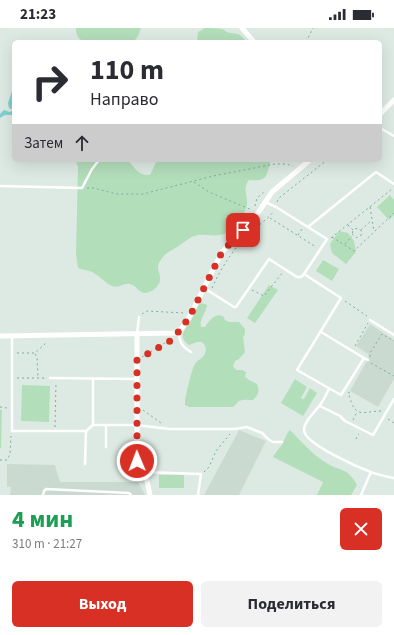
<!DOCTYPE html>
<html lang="ru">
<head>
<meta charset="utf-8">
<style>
  body { margin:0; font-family:"Source Sans 3",sans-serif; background:#f2f2f3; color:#2b2b33; height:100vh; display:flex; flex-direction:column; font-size:15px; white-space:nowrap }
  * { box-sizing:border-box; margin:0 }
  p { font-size:13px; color:#7c7c81 }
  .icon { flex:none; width:22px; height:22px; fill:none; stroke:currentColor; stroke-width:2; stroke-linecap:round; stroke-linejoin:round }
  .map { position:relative; height:467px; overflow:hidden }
  .panel { display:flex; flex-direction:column; background:#fff; flex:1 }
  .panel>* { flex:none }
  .top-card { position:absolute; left:12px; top:12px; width:370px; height:122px; border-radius:6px; box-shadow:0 4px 16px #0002; background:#fff; color:#2b2b33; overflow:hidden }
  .pin { position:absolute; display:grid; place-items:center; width:34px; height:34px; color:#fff; margin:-17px; border-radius:8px; box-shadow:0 2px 6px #0006 }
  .me { position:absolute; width:44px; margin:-22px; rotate:359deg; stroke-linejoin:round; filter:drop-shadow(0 0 3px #0008) }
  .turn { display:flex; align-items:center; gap:14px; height:84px; padding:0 12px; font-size:18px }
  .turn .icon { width:52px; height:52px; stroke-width:2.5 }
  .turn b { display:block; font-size:28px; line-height:34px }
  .then { display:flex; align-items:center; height:38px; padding:0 12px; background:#0003; gap:8px; font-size:15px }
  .round { display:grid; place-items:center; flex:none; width:42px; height:42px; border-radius:6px; background:#f2f2f3 }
  .headline { display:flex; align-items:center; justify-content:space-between; height:68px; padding:0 12px }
  h1 { font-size:24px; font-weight:700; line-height:30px; color:#1e9e55 }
  .button { display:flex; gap:8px; margin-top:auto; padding:8px 12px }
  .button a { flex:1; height:46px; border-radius:6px; background:#d93025; color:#fff; font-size:16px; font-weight:700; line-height:46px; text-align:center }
  .button a+a { background:#f2f2f3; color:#2b2b33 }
  .status { display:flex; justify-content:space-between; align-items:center; height:28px; padding:0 20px; background:#fff; direction:ltr }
  .status svg { height:11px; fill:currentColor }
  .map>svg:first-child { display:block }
</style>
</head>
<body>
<div class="status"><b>21:23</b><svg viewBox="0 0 49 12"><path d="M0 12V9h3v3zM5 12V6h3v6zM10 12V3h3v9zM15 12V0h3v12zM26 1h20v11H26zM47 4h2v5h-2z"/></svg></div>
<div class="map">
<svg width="394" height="467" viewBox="0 0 394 467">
  <rect width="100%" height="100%" fill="#ddeae3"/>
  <path fill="#cbdad1" d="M370 296 394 312V351L378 379 350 363 369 329 368 326 356 318Z
    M239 402 266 413 239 467H204Z
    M7 436 55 437 60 454H138L145 467H10L11 459H7Z"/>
  <path fill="#b3deba" d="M76 0H141L138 8 135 12C129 14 93 16 86 14 78 12 76 7 76 0Z
    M205 0C211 0 217 0 222 1 225 2 227 5 231 5 241 6 240 7 247 14H197L198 4Z
    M75 132H128C134 140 139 148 150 147L157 132H271C266 147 269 154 249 152 242 161 248 167 247 177 245 186 237 196 230 202 220 211 209 206 198 207 190 208 184 215 177 219 171 223 167 224 163 229 153 241 161 242 160 252 160 258 151 265 145 265 139 265 136 257 130 256 124 254 118 261 112 258 105 255 100 248 92 244 88 242 82 242 78 240L76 226 78 138Z
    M390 167 394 172V187L389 192 377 179Z
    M339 203 348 205 354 213 356 224 346 236 332 225 330 216Z
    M323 232 339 241 332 253 316 243Z
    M269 257 278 262 255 295 247 290Z
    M202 275 207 277C206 286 199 291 201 299H205C210 292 214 285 223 288L225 292 229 294H239L245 301V306L243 309 245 324 239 331 235 333 233 338 236 342H242L246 344 245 349 249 352 257 356C260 363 258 367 253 372 249 372 243 371 239 373 236 375 236 378 232 379H189L185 377V372C187 364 191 342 195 336 197 332 204 330 205 325 207 321 205 317 202 314H197L189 317C175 307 188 300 193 289 195 286 196 281 198 277Z
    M295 351 307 359 301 370 304 371 310 360 317 365 303 388 281 375Z
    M22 357 50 358 49 394 21 393Z
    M0 382H2L1 420H0Z
    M290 402C300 412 313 427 325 434 339 444 347 438 357 457L351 467H317L323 454 273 429C276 424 278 422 281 418 285 413 285 407 290 402Z
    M159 447H184V460H159Z"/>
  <path fill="#7fd1d5" d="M14 57V87H5L0 90V86L4 82 10 84 13 82 9 80 8 75Z"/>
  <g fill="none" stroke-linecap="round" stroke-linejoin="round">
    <path stroke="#7bb099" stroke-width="1" stroke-dasharray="2 3" stroke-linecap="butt" d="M306 14 313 0
      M194 154 209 164 252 182
      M87 160H93L117 166H143L213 148 275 136H286L293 138
      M277 174 279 170 327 132
      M255 178 257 170 265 163
      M370 179 374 203
      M270 190 316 219
      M348 197 353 202
      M352.5 205a4.5 4.5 0 1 1 9 0a4.5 4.5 0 1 1-9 0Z
      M361 202 372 192
      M298 207 302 201
      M332 209 354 223 394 185
      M331 210 392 161
      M345 216 352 208
      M212 260C221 240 233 221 249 206 257 198 267 192 274 183
      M252 262 264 268 283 244
      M345 273 367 288
      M142 286 147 283 184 285
      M355 318 368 295
      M17 325H35L47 314
      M35 326 37 329 38 350
      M142 329 171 311
      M370 329V325L382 306 394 313
      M371 335 394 348
      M17 350H46
      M348 364 350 365 349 367C356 392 362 383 382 383
      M0 379 7 380
      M143 382 161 395
      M388 391 394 395
      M353 392 357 384
      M55 399 56 355
      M356 411 359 406
      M0 432H7L10 426 11 408
      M204 444 209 439 216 423 230 406"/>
    <path stroke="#fff" stroke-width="2.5" d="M380 100 394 108
      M0 158 82 160 92 141 99 132
      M308 199 376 144 394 156
      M304 246 341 270 297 342 341 367 364 330 321 304
      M204 260 234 279H236L269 231 297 249H301L304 246 327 211 276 179 265 174
      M370 292 394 307
      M178 303C180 314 181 318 191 324
      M137 306 139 289
      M12 309V403H86L93 397V351
      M364 330 368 332
      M50 350 136 351
      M329 361C326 366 324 372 320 377 315 384 304 393 304 402 304 416 360 440 373 445 380 447 387 449 394 450
      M320 378 340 388 345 393 373 407 394 371
      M93 397H136L170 401H234L247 399 262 405 268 411 273 414H282
      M106 397V419
      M85 436 86 403
      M143 444 201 446 198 467
      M43 467 44 463 46 461 129 465 131 467
      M361 467 371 444"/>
    <path stroke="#fff" stroke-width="5" d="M242 0 254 14
      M380 86 394 72
      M137 307V433L147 453 150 467
      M0 308 175 305 182 300 191 286 222 224 254 191 272 164 310 132"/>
  </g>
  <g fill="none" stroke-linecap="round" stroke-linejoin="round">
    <path stroke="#d93025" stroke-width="7" stroke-dasharray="0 12.6" d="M137 433V332L170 313 182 300 191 286 222 224 243 202"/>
  </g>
</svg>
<div class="pin" style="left:243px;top:202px;background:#d93025"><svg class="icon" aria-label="arrive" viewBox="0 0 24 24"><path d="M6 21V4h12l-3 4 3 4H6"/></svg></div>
<svg class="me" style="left:137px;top:433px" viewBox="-20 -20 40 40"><circle r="17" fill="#d93025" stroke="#fff" stroke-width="3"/><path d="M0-11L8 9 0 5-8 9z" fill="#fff"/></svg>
<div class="top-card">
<div class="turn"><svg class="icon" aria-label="right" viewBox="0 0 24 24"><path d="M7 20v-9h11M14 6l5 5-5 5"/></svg><div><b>110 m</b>Направо</div></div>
<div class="then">Затем<svg class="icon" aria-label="ahead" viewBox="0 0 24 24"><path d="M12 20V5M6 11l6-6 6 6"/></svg></div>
</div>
</div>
<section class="panel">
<div class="headline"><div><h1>4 мин</h1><p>310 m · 21:27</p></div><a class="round" style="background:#d93025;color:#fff"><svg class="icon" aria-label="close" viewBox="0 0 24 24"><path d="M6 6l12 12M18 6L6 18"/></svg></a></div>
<div class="button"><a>Выход</a><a>Поделиться</a></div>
</section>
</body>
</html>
